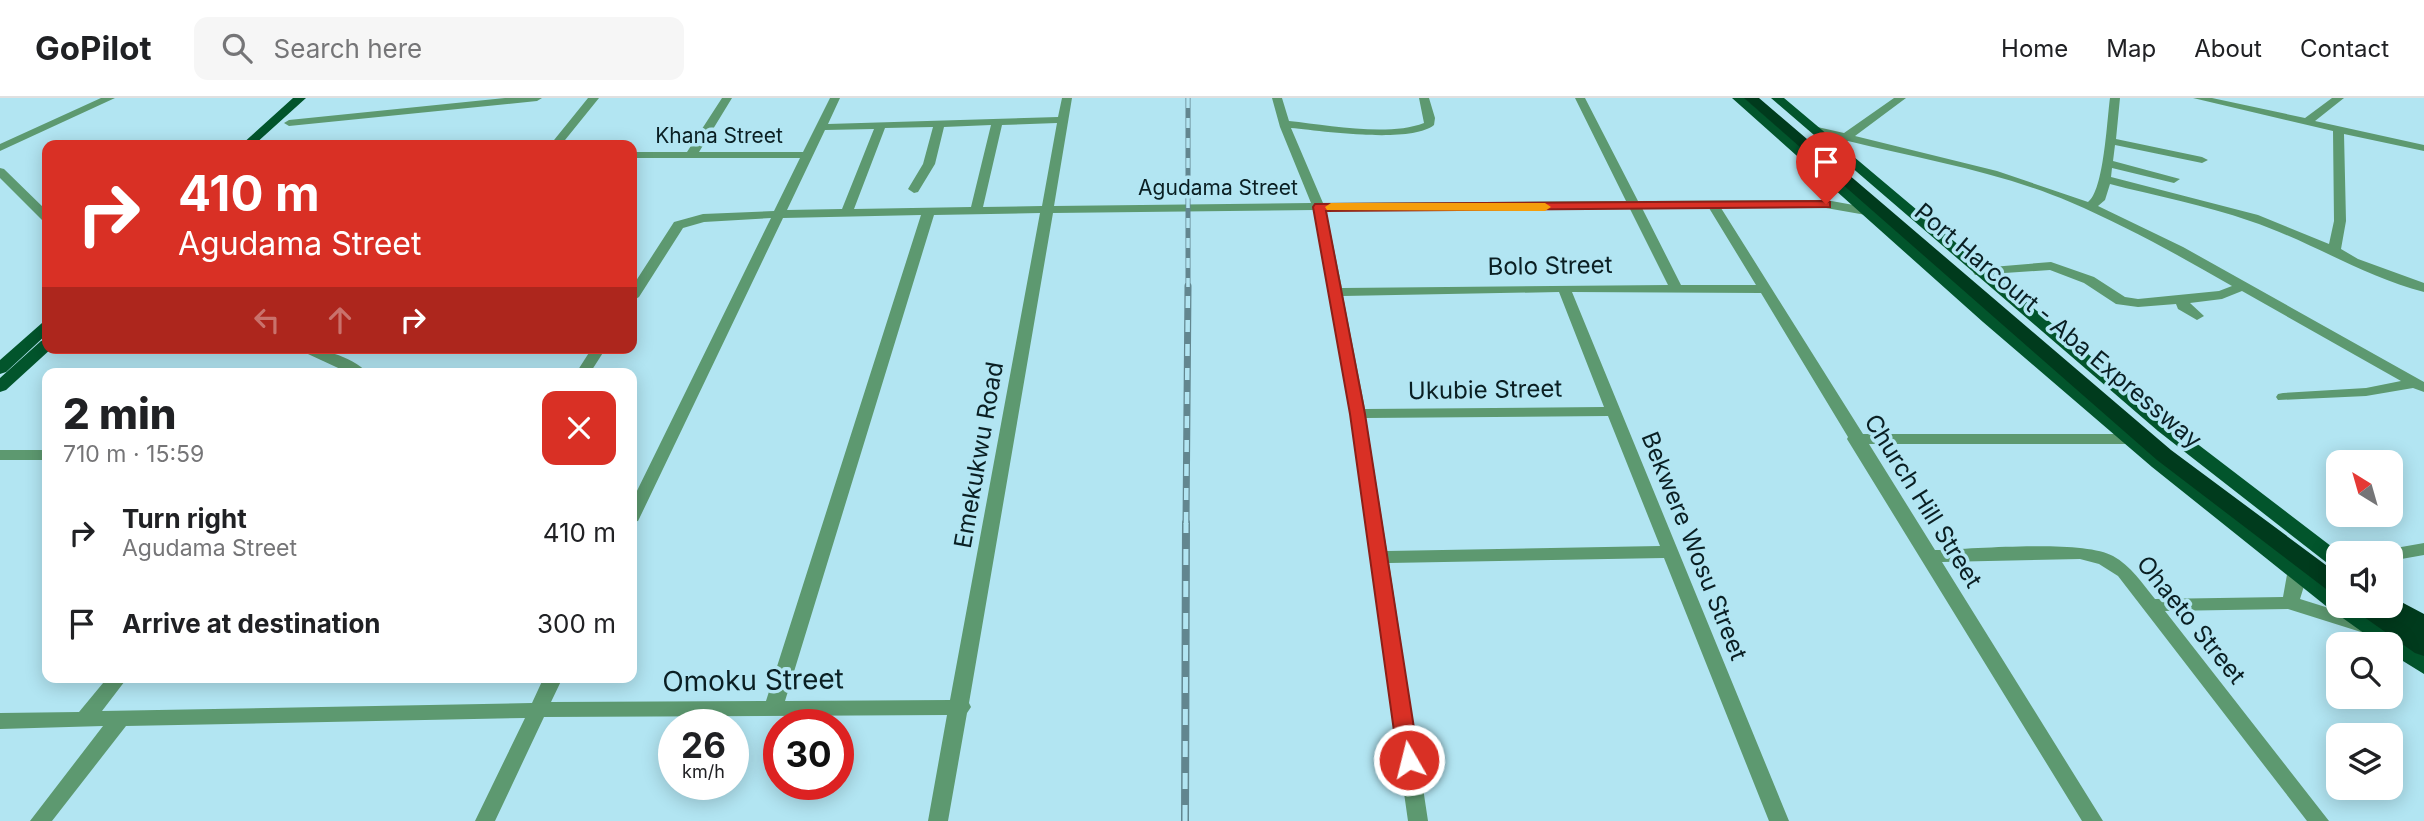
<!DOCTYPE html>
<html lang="en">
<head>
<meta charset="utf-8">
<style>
  body { margin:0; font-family:Inter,sans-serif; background:#f6f6f6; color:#202124; height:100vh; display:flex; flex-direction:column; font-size:26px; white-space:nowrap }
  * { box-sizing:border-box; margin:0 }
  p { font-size:23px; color:#757577 }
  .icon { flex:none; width:38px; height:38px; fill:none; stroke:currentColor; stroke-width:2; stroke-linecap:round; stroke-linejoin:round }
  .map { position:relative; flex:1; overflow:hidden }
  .drawer { position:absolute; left:42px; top:270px; width:595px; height:315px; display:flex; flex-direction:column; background:#fff; border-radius:14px; box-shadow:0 4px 18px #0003 }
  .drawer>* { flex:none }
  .banner { position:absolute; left:42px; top:42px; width:595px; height:214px; border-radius:14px; box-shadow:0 4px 18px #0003; background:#d93025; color:#fff; overflow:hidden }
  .needle { width:46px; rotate:323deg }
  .buttons { position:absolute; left:2326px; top:352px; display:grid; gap:14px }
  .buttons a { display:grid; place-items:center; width:77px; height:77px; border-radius:14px; background:#fff; box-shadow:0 4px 18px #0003; font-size:35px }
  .speed { position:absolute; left:658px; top:611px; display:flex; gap:14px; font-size:35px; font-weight:700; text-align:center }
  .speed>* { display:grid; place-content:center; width:91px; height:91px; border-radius:50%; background:#fff; box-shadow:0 4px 18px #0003; line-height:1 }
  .speed small { font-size:18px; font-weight:400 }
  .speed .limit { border:10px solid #d22; background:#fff; color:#111 }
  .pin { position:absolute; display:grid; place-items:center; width:60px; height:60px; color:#fff; margin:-72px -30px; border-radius:50% 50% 50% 0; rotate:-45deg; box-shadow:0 0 7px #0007 }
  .pin .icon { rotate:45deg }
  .me { position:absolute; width:77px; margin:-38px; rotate:352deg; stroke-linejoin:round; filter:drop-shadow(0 0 5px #0008) }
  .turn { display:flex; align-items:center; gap:24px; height:147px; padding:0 21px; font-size:32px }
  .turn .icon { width:91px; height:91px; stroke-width:2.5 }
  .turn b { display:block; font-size:49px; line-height:60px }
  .lanes { display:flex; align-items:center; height:66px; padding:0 21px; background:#0003; justify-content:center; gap:35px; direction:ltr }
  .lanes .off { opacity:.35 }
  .round { display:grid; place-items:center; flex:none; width:74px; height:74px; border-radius:14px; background:#f6f6f6 }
  .headline { display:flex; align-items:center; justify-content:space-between; height:119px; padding:0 21px }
  h1 { font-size:42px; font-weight:800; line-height:52px }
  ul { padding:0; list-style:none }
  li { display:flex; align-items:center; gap:21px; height:91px; padding:0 21px }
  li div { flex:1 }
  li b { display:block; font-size:26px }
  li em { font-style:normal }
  header { display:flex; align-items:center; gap:42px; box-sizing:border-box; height:98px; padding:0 35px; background:#fff; border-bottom:2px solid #e0e0e0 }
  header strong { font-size:33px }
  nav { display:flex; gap:38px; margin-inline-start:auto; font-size:24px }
  .search { width:490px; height:63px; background:#f6f6f6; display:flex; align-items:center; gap:18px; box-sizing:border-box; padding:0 24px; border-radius:14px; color:#757577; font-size:26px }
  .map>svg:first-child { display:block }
</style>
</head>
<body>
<header>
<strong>GoPilot</strong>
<div class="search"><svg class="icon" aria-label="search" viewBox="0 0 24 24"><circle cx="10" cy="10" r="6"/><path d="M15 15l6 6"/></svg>Search here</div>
<nav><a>Home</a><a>Map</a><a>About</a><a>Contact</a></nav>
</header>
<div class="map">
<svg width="2424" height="723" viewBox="0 0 2424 723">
  <rect width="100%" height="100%" fill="#b2e5f2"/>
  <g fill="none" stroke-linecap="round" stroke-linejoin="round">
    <path fill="#5d9970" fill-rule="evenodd" d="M101 0H115L0 53V46Z
      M505 0H542L537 3 289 28 284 25 289 22Z
      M588 0H599L561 47H550Z
      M722 0H732L699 54H803L830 0H840L828 26 1058 19 1062 0H1072L1054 108 1311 105 1280 29 1272 0H1282L1289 23C1327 27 1388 39 1424 25L1419 0H1429L1435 20 1434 27C1410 46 1323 33 1291 30L1323 105 1626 103 1575 0H1585L1638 103 1826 102 1870 110 1872 113 1866 117 1826 110H1721L1863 336H2126L2134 341 2126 346H1869L1935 452C1974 451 2083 441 2113 458 2131 468 2142 485 2155 501L2283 499 2288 471H2300L2304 488 2300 501 2367 522 2370 527 2367 532 2361 534 2288 511 2165 513 2329 723H2307L2118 478 2099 466 2080 461 1942 464 2103 723H2082L1847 341 1848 339 1761 195 1572 194 1789 723H1769L1664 460 1389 465 1428 723H1408L1350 316 1314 112 1053 115 969 605 971 609 967 615 948 723H928L947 617 544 619 495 723H475L525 620 126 628 52 723H30L103 628 0 631V615L79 614 108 579H128L102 613 532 605 544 579H563L551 604 766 603 921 117 783 120 640 419 638 423 632 424V403L771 120 704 124 683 130 639 199 632 203V189L674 124 703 116 774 113 800 60H632V54H687ZM1057 25 1042 108 983 109 1002 27ZM991 27 971 109 854 111 885 30 933 29 923 66 908 91 914 95 918 94 935 66 944 29ZM874 31 842 111 787 112 825 32ZM1642 110H1709L1756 187H1681ZM1630 111 1668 187 1342 190 1326 112ZM1040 115 950 602 785 603 934 117ZM1559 194 1604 309 1365 311 1343 198ZM1608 318 1660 448 1387 453 1366 320Z
      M1894 0H1906L1855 38 1997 73 2088 104C2104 93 2107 21 2110 0H2120L2116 41 2202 59 2208 62 2202 65 2115 47 2113 63 2180 81 2174 85 2112 70 2111 79 2258 117 2329 146 2334 123 2333 33 2193 0H2212L2305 20 2332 0H2344L2315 23 2424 47V53L2344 36 2346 123 2341 151 2358 161 2424 185V194C2363 178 2310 143 2250 123 2205 107 2156 98 2110 86L2105 102 2098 108 2183 149 2424 284V294L2413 290 2366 298 2278 302 2276 299 2278 296 2283 295 2366 290 2401 283 2242 193 2222 201 2190 205 2204 218 2197 222 2178 211 2176 206 2138 209 2116 206 2084 185 2050 172 1975 177 1973 174 1980 170 2051 164 2094 179 2125 199 2138 201 2219 193 2232 188C2180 158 2126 128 2070 104 2000 74 1921 61 1848 43H1839L1838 40 1807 31 1813 28 1844 35Z
      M0 70 4 71 47 113V124L43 123 0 80Z
      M295 250C320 250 350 257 368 275H349Z
      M592 250H606L590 275H576Z
      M0 352H47V362H0Z
      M2424 445V457L2390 463V455H2383L2390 451Z"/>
    <path fill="#02552c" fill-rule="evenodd" d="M293 0H306L254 47H241Z
      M1732 0H1745C1940 169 2132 341 2338 497V508H2353L2424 557V576L2390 555V546H2379L2326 508 2152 369 1983 224Z
      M1771 0H1784L2170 325 2340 455H2338V470L2331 468 2158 333Z
      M47 223V236L6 274 0 276V262L42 225Z
      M47 241V250H52L6 292 0 294V280L41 243Z"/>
    <path fill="#003b1d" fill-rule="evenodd" d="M1744 0H1759L2171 352 2338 476V496L2330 494 2157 362Z
      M2390 498 2424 516V558L2415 555 2357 514 2353 508H2390Z"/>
    <g stroke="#62868f" stroke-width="5">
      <path id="rail-far2" d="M1188 0V189"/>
    </g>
    <g stroke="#62868f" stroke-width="7">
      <path id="rail-far1" d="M1186 426 1188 188"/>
    </g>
    <g stroke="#62868f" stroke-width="8">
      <path id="rail" d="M1185 723 1186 425"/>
    </g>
    <use href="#rail-far2" stroke="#b2e5f2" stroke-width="3.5" stroke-dasharray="10" stroke-linecap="butt"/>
    <use href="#rail-far1" stroke="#b2e5f2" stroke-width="4.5" stroke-dasharray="12" stroke-linecap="butt"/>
    <use href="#rail" stroke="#b2e5f2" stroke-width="5" stroke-dasharray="16" stroke-linecap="butt"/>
  </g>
  <path fill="#d93025" stroke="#8d1f18" stroke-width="2" d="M1826 103 1830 104V109L1326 113 1365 316 1419 662 1416 667 1409 670 1401 667 1398 662 1350 316 1313 109 1315 106Z"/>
  <path fill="#f59e0b" d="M1331 105H1545L1551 109 1545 113 1327 112 1325 109Z"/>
  <g text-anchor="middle" stroke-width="7" stroke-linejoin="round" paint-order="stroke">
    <g font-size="21" fill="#0a1f23" stroke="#b2e5f2">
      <text x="719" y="45">Khana Street</text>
      <text x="1218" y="97">Agudama Street</text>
    </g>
    <g font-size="24" fill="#0a1f23" stroke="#b2e5f2">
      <text transform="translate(1550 168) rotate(-1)" y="8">Bolo Street</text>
      <text transform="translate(2058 228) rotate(40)" y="8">Port Harcourt - Aba Expressway</text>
      <text transform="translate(1485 292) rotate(-1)" y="8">Ukubie Street</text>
      <text transform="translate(979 357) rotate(-80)" y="8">Emekukwu Road</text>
      <text transform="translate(1923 403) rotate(58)" y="8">Church Hill Street</text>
      <text transform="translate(1694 448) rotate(68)" y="8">Bekwere Wosu Street</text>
      <text transform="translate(2191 522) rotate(51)" y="8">Ohaeto Street</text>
    </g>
    <g font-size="28" fill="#0a1f23" stroke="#b2e5f2">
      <text transform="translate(753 582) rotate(-1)" y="10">Omoku Street</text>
    </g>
  </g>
</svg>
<div class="buttons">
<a><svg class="needle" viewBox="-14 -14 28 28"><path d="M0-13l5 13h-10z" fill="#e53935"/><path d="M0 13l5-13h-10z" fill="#757577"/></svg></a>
<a><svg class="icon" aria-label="sound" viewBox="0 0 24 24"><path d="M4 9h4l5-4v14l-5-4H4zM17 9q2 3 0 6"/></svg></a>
<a><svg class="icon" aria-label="search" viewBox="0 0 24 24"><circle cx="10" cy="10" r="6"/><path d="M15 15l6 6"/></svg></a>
<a><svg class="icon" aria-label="layers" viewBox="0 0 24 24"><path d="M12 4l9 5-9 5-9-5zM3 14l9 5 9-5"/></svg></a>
</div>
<div class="speed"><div>26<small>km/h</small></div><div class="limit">30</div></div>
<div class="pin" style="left:1826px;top:106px;background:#d93025"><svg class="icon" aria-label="arrive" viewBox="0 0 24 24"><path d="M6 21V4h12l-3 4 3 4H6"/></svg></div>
<svg class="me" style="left:1409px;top:662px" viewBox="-20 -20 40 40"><circle r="17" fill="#d93025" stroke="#fff" stroke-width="3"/><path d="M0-11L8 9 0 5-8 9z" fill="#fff"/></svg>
<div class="banner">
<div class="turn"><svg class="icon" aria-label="right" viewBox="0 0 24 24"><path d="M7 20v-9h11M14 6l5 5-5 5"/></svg><div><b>410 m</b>Agudama Street</div></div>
<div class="lanes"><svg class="icon off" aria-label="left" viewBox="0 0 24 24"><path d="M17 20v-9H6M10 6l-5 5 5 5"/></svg><svg class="icon off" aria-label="ahead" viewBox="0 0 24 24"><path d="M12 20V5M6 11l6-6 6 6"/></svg><svg class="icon" aria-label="right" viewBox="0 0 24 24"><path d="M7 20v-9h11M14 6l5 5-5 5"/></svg></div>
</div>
<section class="drawer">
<div class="headline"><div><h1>2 min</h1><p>710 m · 15:59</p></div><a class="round" style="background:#d93025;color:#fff"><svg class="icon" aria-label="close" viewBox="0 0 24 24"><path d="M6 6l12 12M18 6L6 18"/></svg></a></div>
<ul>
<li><svg class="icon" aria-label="right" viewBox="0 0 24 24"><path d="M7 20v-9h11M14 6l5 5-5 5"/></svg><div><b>Turn right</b><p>Agudama Street</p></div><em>410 m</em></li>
<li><svg class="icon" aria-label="arrive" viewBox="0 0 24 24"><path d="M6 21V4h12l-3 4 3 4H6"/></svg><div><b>Arrive at destination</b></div><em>300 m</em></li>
</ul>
</section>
</div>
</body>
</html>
